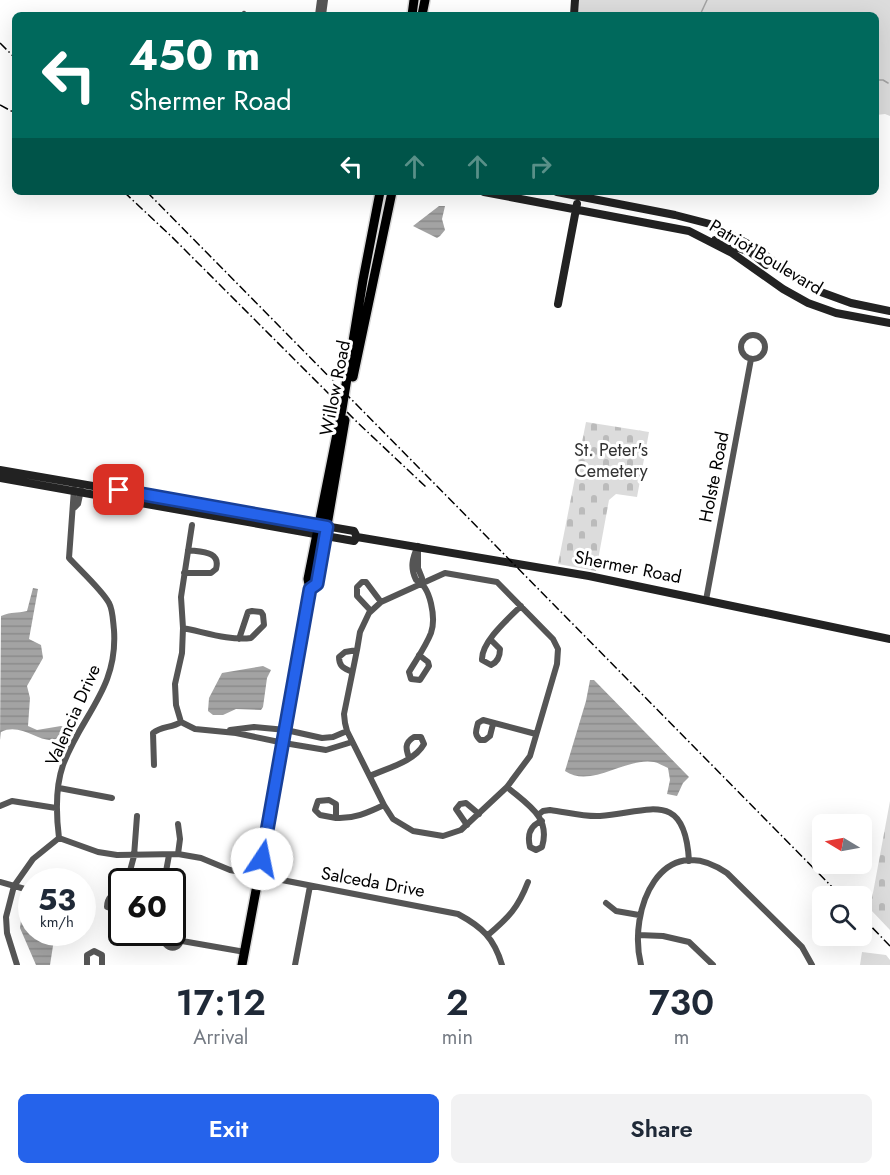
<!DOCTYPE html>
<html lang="en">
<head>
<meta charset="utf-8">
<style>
  body { margin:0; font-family:Jost,sans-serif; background:#f2f2f3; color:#1f2937; height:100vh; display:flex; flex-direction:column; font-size:22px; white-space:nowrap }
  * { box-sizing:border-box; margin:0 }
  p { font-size:20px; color:#747a83 }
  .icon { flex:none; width:33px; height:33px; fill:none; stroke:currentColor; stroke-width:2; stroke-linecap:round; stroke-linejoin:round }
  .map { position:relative; height:965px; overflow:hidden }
  .details { display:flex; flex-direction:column; background:#fff; flex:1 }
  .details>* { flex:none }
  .guide { position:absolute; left:12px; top:12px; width:867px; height:183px; border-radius:9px; box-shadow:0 6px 24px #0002; background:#00695c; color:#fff; overflow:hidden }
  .needle { width:39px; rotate:280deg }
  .controls { position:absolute; left:812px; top:814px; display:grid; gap:12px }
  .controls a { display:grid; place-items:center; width:60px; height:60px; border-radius:9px; background:#fff; box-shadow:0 6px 24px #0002; font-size:30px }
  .speed { position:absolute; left:18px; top:868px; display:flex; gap:12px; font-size:30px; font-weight:700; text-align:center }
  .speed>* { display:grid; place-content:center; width:78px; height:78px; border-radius:50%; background:#fff; box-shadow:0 6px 24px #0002; line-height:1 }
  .speed small { font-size:15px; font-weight:400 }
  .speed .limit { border:3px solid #111; border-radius:9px; background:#fff; color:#111 }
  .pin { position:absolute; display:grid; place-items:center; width:51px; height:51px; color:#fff; margin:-26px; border-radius:12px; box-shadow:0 3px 9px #0006 }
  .me { position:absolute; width:66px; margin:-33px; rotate:11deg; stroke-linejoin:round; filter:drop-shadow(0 0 4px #0008) }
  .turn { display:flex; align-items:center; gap:21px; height:126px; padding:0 18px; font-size:27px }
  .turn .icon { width:78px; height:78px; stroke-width:2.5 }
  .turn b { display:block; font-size:42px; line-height:51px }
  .lanes { display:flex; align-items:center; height:57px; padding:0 18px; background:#0003; justify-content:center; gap:30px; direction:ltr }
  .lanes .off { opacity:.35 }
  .eta { display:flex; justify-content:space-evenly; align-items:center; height:102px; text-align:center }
  .eta b { font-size:36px; font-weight:600; line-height:42px }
  .cta { display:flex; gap:12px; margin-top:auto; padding:12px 18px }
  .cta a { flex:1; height:69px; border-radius:9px; background:#2563eb; color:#fff; font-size:24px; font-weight:600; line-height:69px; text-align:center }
  .cta a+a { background:#f2f2f3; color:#1f2937 }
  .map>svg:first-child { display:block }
</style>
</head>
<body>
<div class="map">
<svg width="890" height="965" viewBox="0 0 890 965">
  <defs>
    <pattern id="cemetery-stones" width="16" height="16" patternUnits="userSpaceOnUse" patternTransform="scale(1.5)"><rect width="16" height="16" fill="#dcdcdc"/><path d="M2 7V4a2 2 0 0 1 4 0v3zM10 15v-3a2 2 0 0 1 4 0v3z" fill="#bbb"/></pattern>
    <pattern id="water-rules" width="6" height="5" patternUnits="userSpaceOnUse" patternTransform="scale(1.5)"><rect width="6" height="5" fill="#a3a3a3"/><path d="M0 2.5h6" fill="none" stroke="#8b8b8b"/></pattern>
  </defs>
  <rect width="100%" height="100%" fill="#fff"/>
  <path fill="#dcdcdc" d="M579 0H890V116L885 114 876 115V15H578Z
    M862 952 886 955 890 960V965H860Z"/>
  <path fill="url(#cemetery-stones)" d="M586 422 649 432 637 497 616 494 609 500 596 571 558 564Z
    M890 801V930L870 909Z"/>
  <path fill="url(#water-rules)" d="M439 206H445L442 219 445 230 440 236 437 238 413 226Z
    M33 588 38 589 29 639 41 645 43 658 27 686 30 698 28 726 37 730 61 726 64 727C53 760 27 719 1 732L0 740 1 616C13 611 16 614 27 611Z
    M263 666 271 670 267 678 263 707 261 710 236 709 223 715H213L208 711 209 698 222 673Z
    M590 680H594L689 777 683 783 677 796 667 794 670 780 668 768C663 766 659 763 654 762 625 757 591 789 565 771L586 701Z
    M21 920 31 923 32 933H55L50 965H36L20 928Z"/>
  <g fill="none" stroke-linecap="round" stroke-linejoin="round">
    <path stroke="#a3a3a3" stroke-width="1.5" d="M700 15 707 0
      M876 80H883L888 83"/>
    <g stroke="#dbdbdb" stroke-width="12">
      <path id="primary" d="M412 15 414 0
        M422 15 425 0
        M353 377 392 192
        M310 589 317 584 345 420
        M242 965 286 730 310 589 308 579 342 409 363 280 380 192"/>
    </g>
    <path stroke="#555" stroke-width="6" d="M244 14 245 15
      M318 15 320 0
      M323 15 325 0
      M741 347a12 12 0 1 1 24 0a12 12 0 1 1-24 0Z
      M74 508 78 504 81 490
      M418 546C412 558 410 568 416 580 431 586 436 619 431 633 426 646 416 660 409 672L411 679 420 680 429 666 428 662 419 655
      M418 547V568L422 578 421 582
      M184 573H211L216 569C221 551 202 552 188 550
      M445 573 497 582 553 639 558 649 557 664 530 756 507 787 461 830 443 836 413 831 393 819 384 805 347 731 345 723 344 714 357 650 360 632 369 613 381 602Z
      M706 600 751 359
      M371 611 357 596V587L362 582H366L381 602
      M183 628C204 632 230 641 251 638L264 625 263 615 261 612 252 611 248 612 239 639
      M491 640 500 649C500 656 498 662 491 665L482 660C481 642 509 618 521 606
      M352 672C344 668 339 667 339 657L345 652 357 650
      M181 722 195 729 236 733 284 743 326 750 352 742
      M493 724 490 736 485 740H480C474 734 476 731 478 723L483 720 536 734
      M230 730 254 727 286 730 322 738 333 737 347 731
      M154 765 153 733C161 726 172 728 181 722L176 705 175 684 182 653 183 628 181 597 192 525
      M370 776C387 768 414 762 424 744L421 737H414C404 743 406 749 409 758
      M507 787C528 805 551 817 542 847L536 850 530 847C527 835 530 825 542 821
      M59 788 112 798
      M0 806 12 801 56 808
      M538 815 543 811 550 810C566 812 584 817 600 816 649 812 685 789 689 861
      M336 818 320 815 315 810 318 801 329 800 336 804V818C354 819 367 813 384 805
      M467 825 456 809 460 804 466 803 479 814
      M59 838 98 852 117 855 178 854 201 858 230 870 458 914C482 927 494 938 502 965
      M178 854 180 839 178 824
      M0 882 32 891
      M127 882 134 856 137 816
      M158 882 159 879 165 877 169 855
      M122 891C113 892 107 898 107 907L110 908 117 903 122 896
      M606 903 616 911 639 915
      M166 933 163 940C169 955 187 946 179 932L172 930
      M488 935C509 917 518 908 528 882
      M638 935 663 936 689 942 713 965
      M182 941 245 952
      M17 965 7 933 6 917 14 886 33 859 59 838C56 814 55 788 63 765 82 714 118 689 114 630 113 622 113 610 109 603 103 591 79 569 69 558L74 489
      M87 965V955L94 951 102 955V965
      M295 965 310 886
      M641 965C627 909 662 828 727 873L802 947 812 965"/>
    <path stroke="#222" stroke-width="8" d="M574 15 575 0
      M484 192 689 231 732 253 783 289 808 303 836 313 890 323
      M557 192 675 215 710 224 756 248 790 274 818 291 851 303 890 311
      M715 240 750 252 766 265
      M558 304 577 204
      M0 470 354 531 357 537
      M0 478 354 541 357 537 589 576 890 639"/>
    <use href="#primary" stroke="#000" stroke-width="9"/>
    <path stroke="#000" stroke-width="1.5" stroke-dasharray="9 3 1.5 3" stroke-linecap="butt" d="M0 43 15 58
      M0 105 15 113
      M124 192 172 237 358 423 426 487
      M147 192 842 897
      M861 916 890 946"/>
  </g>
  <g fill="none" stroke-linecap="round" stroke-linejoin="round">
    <g stroke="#184099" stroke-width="15">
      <path id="route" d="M119 490 327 527 317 584 310 589 262 859"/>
    </g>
    <use href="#route" stroke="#2563eb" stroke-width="10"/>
  </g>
  <g text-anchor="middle" stroke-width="6" stroke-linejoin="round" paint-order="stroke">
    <g font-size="18" fill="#000" stroke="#fff">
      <text transform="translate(766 257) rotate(31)" y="6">Patriot Boulevard</text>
      <text transform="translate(335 388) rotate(-79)" y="6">Willow Road</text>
      <text transform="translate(714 477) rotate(-79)" y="6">Holste Road</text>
      <text transform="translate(628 567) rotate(11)" y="6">Shermer Road</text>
      <text transform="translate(73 715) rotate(-66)" y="6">Valencia Drive</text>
      <text transform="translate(373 882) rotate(10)" y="6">Salceda Drive</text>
    </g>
    <g font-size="18" fill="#333" stroke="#fff">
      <text x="611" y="456">St. Peter's<tspan x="611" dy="21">Cemetery</tspan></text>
    </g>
  </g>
</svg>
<div class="controls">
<a><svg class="needle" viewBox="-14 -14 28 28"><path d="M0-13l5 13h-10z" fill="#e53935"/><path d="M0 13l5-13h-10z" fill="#747a83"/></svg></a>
<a><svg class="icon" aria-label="search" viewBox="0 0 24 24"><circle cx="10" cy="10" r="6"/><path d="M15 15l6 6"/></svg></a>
</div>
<div class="speed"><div>53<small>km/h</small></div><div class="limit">60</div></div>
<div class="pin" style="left:119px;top:490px;background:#d93025"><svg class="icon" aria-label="arrive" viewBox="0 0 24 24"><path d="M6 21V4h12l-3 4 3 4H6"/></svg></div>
<svg class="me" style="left:262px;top:859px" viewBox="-20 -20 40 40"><circle r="19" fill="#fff"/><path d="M0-13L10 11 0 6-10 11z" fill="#2563eb"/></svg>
<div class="guide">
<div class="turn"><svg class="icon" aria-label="left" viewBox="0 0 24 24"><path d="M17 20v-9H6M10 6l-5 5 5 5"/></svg><div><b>450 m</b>Shermer Road</div></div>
<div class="lanes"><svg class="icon" aria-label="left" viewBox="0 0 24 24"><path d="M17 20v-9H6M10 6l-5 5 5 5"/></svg><svg class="icon off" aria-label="ahead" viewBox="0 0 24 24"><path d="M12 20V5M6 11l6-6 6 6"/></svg><svg class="icon off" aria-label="ahead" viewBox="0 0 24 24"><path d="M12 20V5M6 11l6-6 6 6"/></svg><svg class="icon off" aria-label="right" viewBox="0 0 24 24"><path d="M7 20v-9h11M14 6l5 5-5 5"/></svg></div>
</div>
</div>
<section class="details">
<div class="eta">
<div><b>17:12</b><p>Arrival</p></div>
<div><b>2</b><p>min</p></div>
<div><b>730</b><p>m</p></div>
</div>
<div class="cta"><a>Exit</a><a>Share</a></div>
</section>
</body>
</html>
